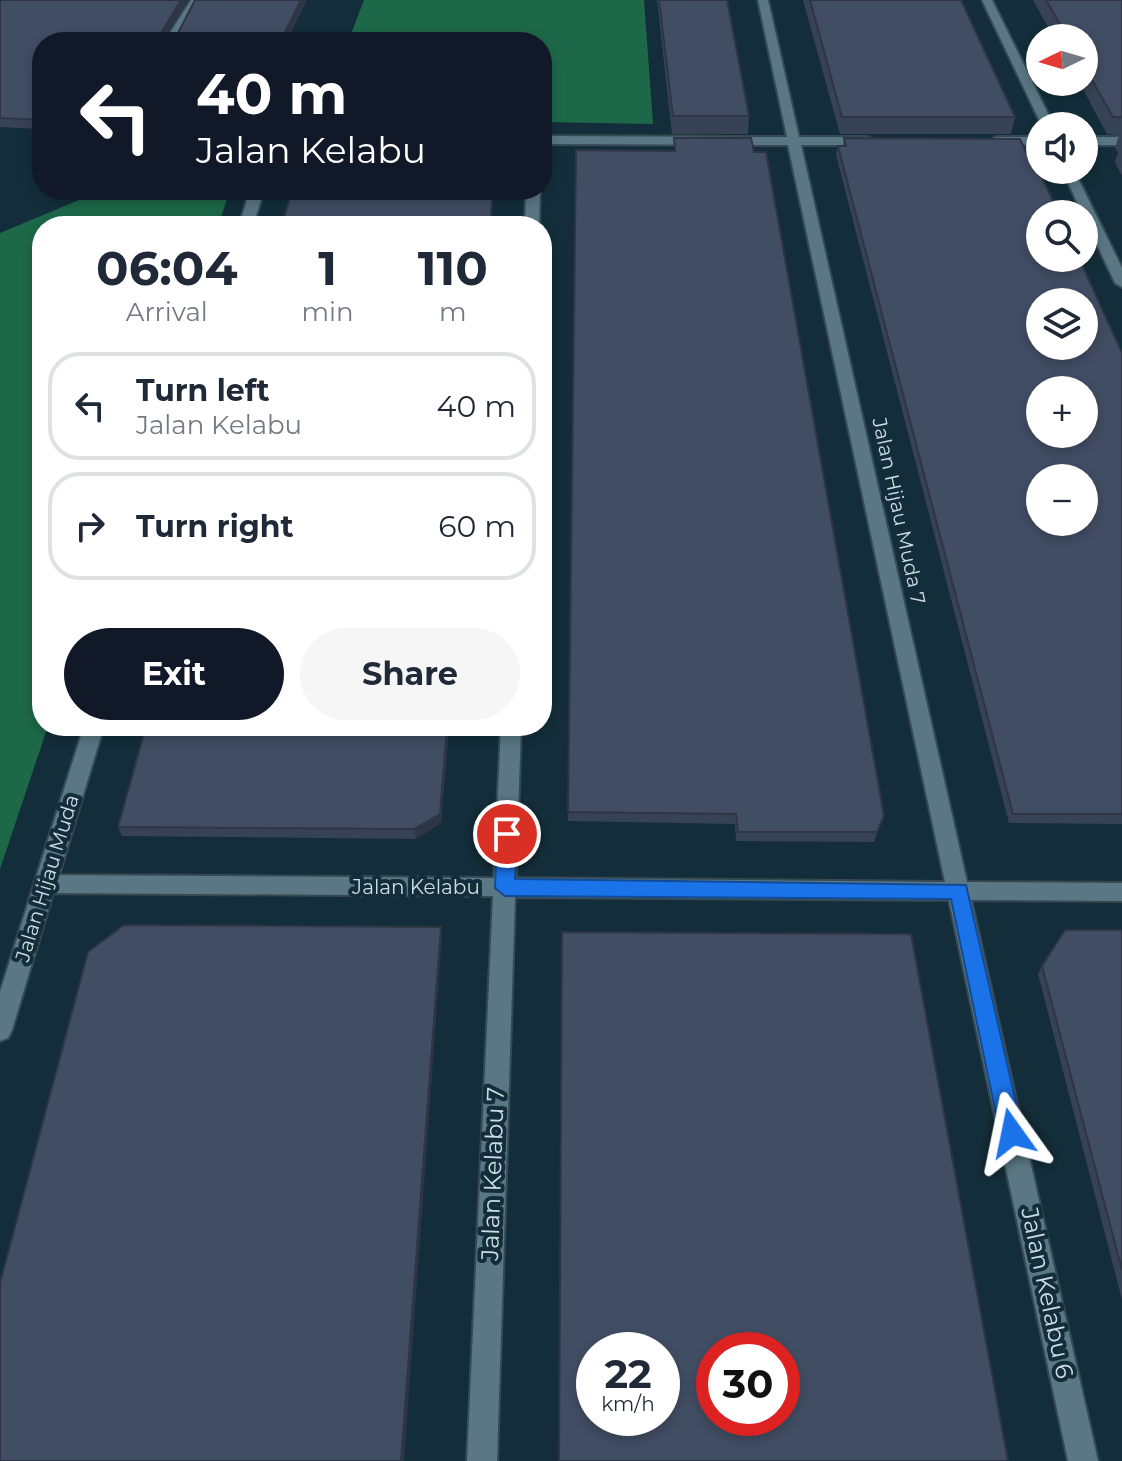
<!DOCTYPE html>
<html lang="en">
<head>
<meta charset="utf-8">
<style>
  body { margin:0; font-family:Montserrat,sans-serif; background:#f6f6f7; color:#1f2937; height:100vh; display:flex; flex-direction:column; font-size:30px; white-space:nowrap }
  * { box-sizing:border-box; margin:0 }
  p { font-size:26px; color:#747a83 }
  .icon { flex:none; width:44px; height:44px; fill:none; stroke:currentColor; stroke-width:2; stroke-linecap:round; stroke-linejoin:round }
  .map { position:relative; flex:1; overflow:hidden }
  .details { position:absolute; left:32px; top:216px; width:520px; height:520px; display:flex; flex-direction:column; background:#fff; border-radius:32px; box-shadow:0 4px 12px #0003 }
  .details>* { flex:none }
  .top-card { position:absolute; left:32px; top:32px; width:520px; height:168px; border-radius:32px; box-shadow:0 4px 12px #0003; background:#111827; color:#fff; overflow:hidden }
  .needle { width:52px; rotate:265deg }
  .tools { position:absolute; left:1026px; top:24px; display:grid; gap:16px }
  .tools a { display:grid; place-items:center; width:72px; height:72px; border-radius:50%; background:#fff; box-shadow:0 4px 12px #0003; font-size:40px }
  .speed { position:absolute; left:576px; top:1332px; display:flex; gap:16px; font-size:40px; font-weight:700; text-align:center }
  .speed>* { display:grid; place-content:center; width:104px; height:104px; border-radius:50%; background:#fff; box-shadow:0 4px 12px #0003; line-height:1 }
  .speed small { font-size:20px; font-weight:400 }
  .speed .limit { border:12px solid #d22; background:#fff; color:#111 }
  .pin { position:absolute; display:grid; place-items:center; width:68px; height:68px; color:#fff; margin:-34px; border:4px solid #fff; border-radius:50%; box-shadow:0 2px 8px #0007 }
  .me { position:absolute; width:88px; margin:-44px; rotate:348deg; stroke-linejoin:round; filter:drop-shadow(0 0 6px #0008) }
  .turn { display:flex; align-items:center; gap:28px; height:168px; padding:0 32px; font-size:36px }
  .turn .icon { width:104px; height:104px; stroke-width:2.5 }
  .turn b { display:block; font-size:56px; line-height:68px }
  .eta { display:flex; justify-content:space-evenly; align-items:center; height:136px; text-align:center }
  .eta b { font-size:48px; font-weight:700; line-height:56px }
  .cta { display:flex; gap:16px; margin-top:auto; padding:16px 32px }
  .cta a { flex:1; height:92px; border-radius:48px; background:#111827; color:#fff; font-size:32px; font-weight:700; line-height:92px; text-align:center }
  .cta a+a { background:#f6f6f7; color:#1f2937 }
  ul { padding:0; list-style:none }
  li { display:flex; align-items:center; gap:24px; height:108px; margin:0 16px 12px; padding:0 16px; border:4px solid #e0e1e3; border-radius:32px }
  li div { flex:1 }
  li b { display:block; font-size:30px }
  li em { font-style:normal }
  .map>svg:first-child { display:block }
</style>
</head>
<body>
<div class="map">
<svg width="1122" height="1461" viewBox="0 0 1122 1461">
  <rect width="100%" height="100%" fill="#132e3a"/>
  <path fill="#1d6849" d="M364 0H644L653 124 542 122V42H348Z
    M103 190H230L218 226H42V726H48L0 869V233Z"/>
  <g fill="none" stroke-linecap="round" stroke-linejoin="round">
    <g stroke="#354954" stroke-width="4">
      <path id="minor" d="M191 0H201L176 42H164Z
        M758 0H768L799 137H868L874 141 868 145H801L967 882 1122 883V901L971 900 1098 1461H1068L949 900 515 897 497 1461H467L493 896 53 893 12 1030 8 1038 0 1041V992L84 726H104L59 875 494 878 501 726H521L516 878 945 882 788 145 542 144V136L787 137Z
        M982 0H992L1054 126H1042Z
        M996 137H1040V145L992 144 990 141Z
        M1084 137H1122V145H1084Z
        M1062 170H1074L1122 268V287L1115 283Z
        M250 190H264L253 226H239Z
        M526 190H540L539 226H525Z"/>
    </g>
    <use href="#minor" fill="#5a7784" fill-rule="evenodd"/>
  </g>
  <path fill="#384255" d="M0 0 167 35H177L307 0 286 42H42V129L0 127Z
    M657 0H727L749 116 748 134H672Z
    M803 0H961L1015 117 1011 134H840Z
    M1033 0H1122V176L1115 162 1118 152 1115 148 1119 135 1107 134 1079 82H1084V38H1054Z
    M674 138 884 816 874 842 736 841 735 824 568 821 576 150 674 151Z
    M844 138 1122 353V824L1009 823 836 155 838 146H843Z
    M146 726H449L441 823 416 839 122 836 118 827Z
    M1122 930V1300L1038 974 1042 966Z"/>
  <path fill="#2e3645" d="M181 0H188L163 42 160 35Z
    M301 0H307L286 42H280Z
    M447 726H449L441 823 416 839 414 829Z
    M441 927 442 936 404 1461H401Z"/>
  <path fill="#414d63" stroke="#2e3645" stroke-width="2" fill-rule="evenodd" d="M0 0H181L160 35H177L195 0H301L280 42H42V120L0 118Z
    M659 0H727L749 116H673Z
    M810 0H961L1015 117H842Z
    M1046 0H1122V117H1113L1084 66V38H1068Z
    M674 138H751L754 152H766L884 816 877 832H738L736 814 568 812 576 150 675 151Z
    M844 138 1020 139 1026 152 1032 155 1059 214H1040V258H1079L1122 353V814H1013L838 146H846ZM1040 302H1084V346H1040ZM1040 390H1084V434H1040ZM1040 478H1084V522H1040Z
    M292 190H493L490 226H282Z
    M146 726H447L440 814 414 829 118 827Z
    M124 925 441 927 401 1461H0V1283L88 952Z
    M1065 930H1122V1270L1042 966Z
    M562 932 911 934 1008 1461H559ZM594 1350H662V1418H594ZM714 1350H782V1418H714Z"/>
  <path fill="#1a73e8" stroke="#114b97" stroke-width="2" d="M507 826 517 834 515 879 966 885 1023 1133 1020 1140 1012 1144 1004 1140 1000 1133 951 899 505 896 495 888 497 834Z"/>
  <g text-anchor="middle" stroke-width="8" stroke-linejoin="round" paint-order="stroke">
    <g font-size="20" fill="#cddce4" stroke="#132e3a">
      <text transform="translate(899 511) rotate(78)" y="7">Jalan Hijau Muda 7</text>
      <text transform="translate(47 878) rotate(-73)" y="7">Jalan Hijau Muda</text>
      <text x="416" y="894">Jalan Kelabu</text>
    </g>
    <g font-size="24" fill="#cddce4" stroke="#132e3a">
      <text transform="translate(493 1174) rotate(-88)" y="8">Jalan Kelabu 7</text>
      <text transform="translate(1047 1293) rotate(78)" y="8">Jalan Kelabu 6</text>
    </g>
  </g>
</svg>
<div class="tools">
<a><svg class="needle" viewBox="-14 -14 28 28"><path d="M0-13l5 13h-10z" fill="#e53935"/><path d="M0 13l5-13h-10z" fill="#747a83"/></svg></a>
<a><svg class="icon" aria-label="sound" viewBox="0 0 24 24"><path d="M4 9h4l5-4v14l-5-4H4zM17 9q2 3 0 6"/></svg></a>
<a><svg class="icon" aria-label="search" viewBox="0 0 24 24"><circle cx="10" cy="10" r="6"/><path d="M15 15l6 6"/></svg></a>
<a><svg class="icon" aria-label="layers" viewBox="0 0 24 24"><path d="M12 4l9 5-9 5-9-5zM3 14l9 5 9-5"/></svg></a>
<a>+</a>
<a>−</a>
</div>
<div class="speed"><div>22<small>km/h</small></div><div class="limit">30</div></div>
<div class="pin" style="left:507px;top:834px;background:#d93025"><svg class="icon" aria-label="arrive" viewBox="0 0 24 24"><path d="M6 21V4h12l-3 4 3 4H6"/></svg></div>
<svg class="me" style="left:1012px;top:1133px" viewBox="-20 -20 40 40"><path d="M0-17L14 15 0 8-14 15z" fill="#1a73e8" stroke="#fff" stroke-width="4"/></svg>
<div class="top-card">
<div class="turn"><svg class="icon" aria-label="left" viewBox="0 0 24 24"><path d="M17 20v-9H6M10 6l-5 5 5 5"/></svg><div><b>40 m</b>Jalan Kelabu</div></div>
</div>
<section class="details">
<div class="eta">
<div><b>06:04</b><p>Arrival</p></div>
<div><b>1</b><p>min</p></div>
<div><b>110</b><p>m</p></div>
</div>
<ul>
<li><svg class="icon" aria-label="left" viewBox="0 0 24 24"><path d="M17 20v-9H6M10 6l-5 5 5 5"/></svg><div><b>Turn left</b><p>Jalan Kelabu</p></div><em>40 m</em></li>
<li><svg class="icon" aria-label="right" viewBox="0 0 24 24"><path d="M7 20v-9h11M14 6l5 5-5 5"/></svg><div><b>Turn right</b></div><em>60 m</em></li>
</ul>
<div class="cta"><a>Exit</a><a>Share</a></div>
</section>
</div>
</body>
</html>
